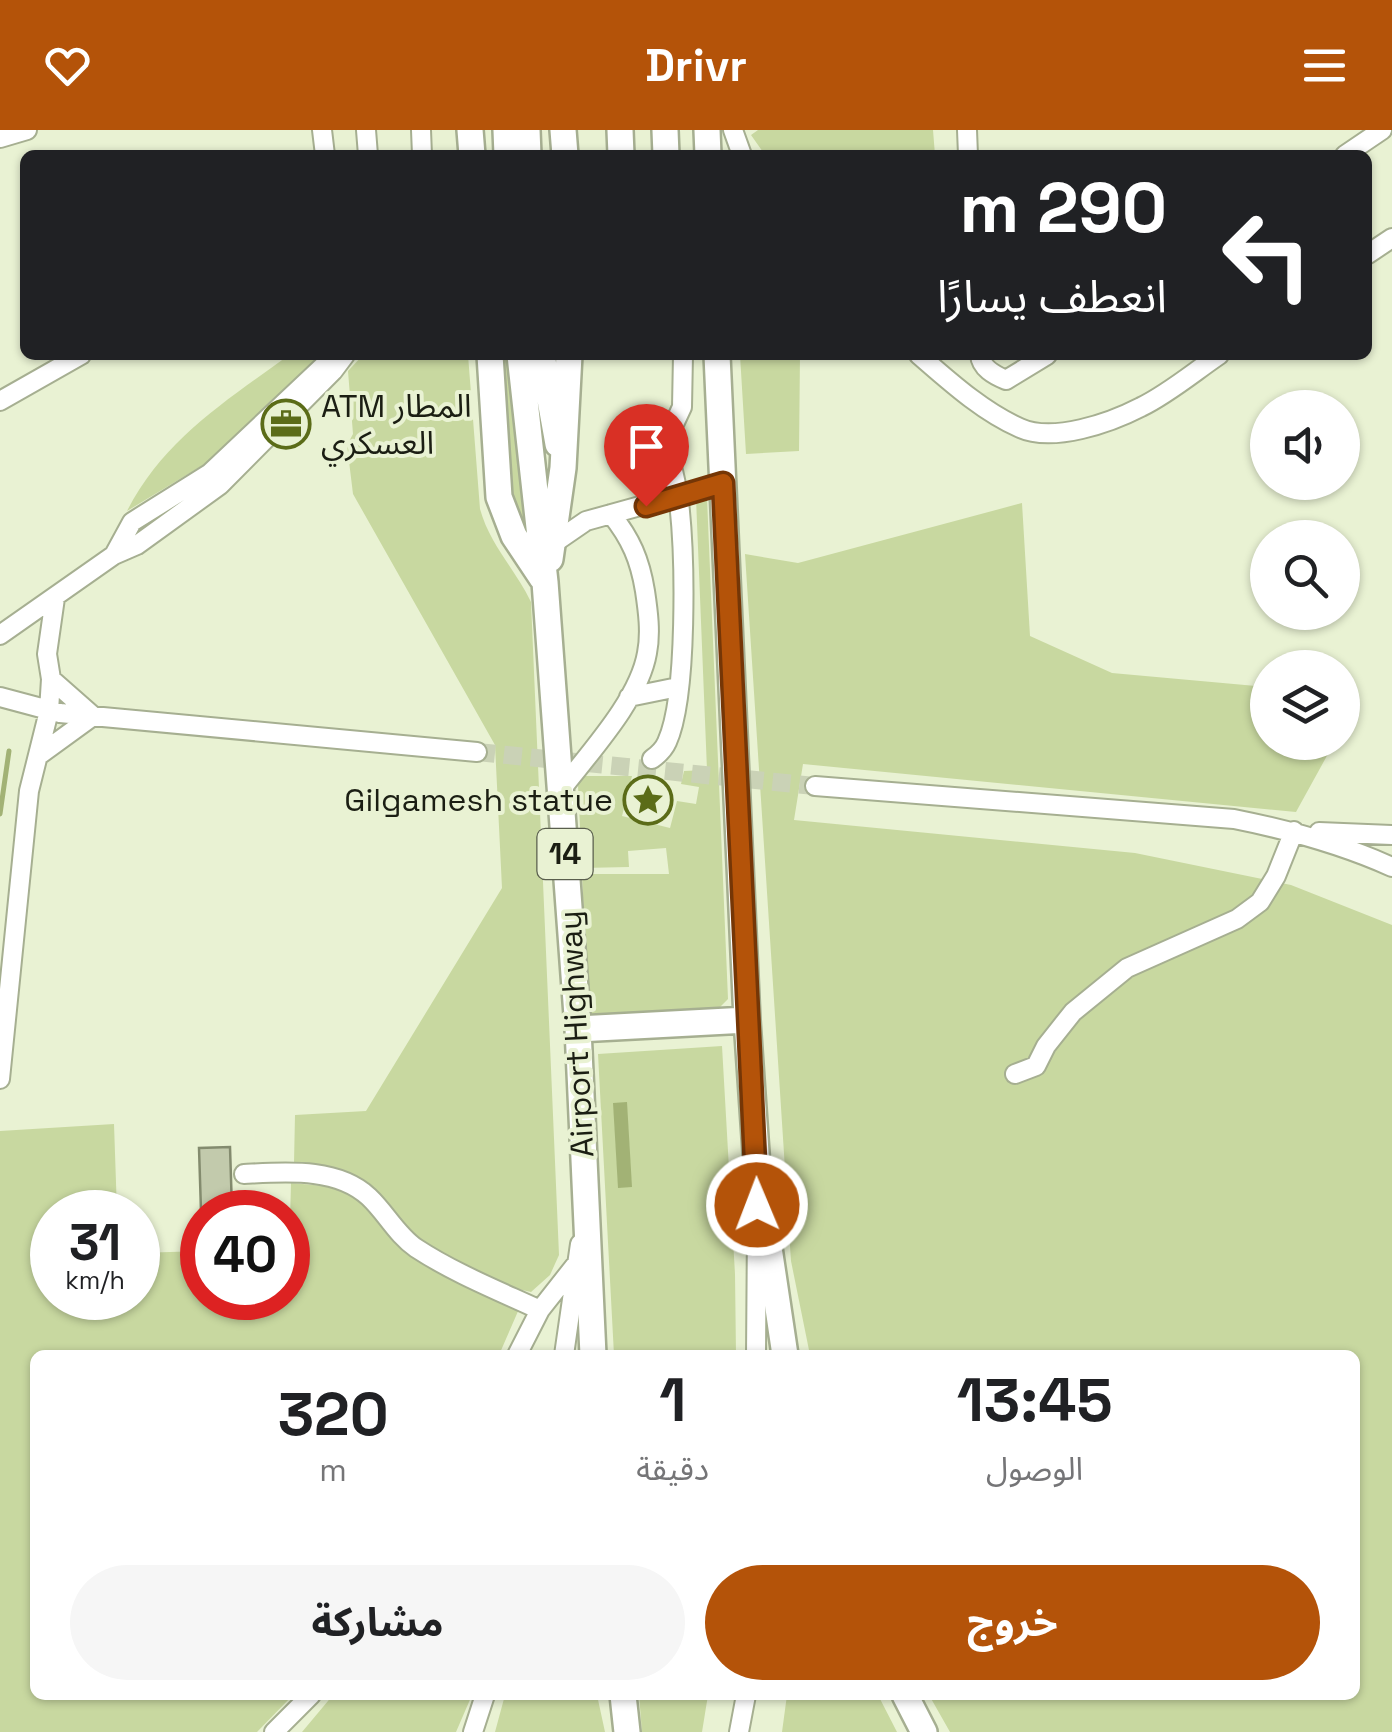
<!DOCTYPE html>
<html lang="ar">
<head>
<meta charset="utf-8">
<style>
  body { margin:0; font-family:"Space Grotesk","Noto Sans Arabic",sans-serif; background:#f6f6f6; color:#202124; direction:rtl; height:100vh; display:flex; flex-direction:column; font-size:38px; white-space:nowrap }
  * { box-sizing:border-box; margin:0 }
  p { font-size:32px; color:#757577 }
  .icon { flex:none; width:55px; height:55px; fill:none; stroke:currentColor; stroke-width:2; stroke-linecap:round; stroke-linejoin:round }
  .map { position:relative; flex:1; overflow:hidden; direction:ltr }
  .sheet { position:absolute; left:30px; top:1220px; width:1330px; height:350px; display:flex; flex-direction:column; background:#fff; border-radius:15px; box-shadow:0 2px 8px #0004; direction:rtl }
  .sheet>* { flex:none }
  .guide { position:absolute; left:20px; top:20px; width:1352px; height:210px; border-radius:15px; box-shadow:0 2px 8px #0004; direction:rtl; background:#202124; color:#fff; overflow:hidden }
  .tools { position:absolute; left:1250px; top:260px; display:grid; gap:20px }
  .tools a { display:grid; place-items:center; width:110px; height:110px; border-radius:50%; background:#fff; box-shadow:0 2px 8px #0004; font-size:50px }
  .speed { position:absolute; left:30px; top:1060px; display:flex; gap:20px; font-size:50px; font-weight:700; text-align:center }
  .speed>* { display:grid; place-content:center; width:130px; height:130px; border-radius:50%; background:#fff; box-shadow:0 2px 8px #0004; line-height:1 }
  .speed small { font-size:25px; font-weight:400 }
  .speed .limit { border:15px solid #d22; background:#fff; color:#111 }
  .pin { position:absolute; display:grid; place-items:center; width:85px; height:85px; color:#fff; margin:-102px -42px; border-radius:50% 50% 50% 0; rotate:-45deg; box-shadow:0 0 10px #0007 }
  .pin .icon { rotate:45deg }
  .me { position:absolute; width:110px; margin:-55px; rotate:359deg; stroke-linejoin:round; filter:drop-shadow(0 0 8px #0008) }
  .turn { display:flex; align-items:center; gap:35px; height:210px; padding:0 40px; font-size:45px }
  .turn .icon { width:130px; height:130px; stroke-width:2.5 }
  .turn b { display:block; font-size:70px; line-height:85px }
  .eta { display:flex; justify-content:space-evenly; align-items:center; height:170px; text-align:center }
  .eta b { font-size:60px; font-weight:700; line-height:70px }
  .cta { display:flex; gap:20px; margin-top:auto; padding:20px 40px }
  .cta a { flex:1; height:115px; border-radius:60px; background:#b45309; color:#fff; font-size:40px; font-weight:700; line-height:115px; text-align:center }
  .cta a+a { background:#f6f6f6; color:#202124 }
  header { display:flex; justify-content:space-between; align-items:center; height:130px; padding:0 40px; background:#b45309; color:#fff; font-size:45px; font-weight:700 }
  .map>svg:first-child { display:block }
</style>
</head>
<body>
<header><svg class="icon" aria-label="menu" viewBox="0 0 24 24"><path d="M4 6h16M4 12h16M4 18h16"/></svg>Drivr<svg class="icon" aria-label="heart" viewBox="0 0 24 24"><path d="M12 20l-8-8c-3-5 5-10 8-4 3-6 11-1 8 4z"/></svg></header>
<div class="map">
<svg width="1392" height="1602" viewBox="0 0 1392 1602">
  <rect width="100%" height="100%" fill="#e9f2d3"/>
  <path fill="#c8d8a0" d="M758 0H933L935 25H765L751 5Z
    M289 225H323L208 332 127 381C164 309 226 271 289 225Z
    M363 225H468L480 379C490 415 515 439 531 472L559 1125 550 1145 531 1162 505 1156 441 1123 419 1110 337 1041 294 1033 295 985 366 981 502 758 495 615 353 364 347 315 353 304 348 241Z
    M503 225H513L528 392 523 397 510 364Z
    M740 225H800L799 321 746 324Z
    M696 368H707L728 869 717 880 596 888 588 882 582 744H669L666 718 628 721 629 737 582 738 578 655 581 646H632L622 686 670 698 677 671 696 674 699 657 681 654 684 641 707 640Z
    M1022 373 1030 506 1112 543 1267 557 1268 612 1334 613 1296 682 803 634 794 690 1135 723 1291 755 1392 795V1602H950L929 1565H1355V1225H810L791 1131 745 424 798 433Z
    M722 916 735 1144 736 1225H614L598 924Z
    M114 994 117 1082H52V1168H138V1123L202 1121V1168H288L291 1053 336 1057 361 1068 380 1088 519 1179 499 1225H35V1565H293L257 1602H0V1001Z
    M333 1565H472L456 1602H302Z
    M505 1565H597L605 1602H495Z
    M639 1565H708L702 1602H642Z
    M787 1565H878L897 1602H782Z"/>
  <path fill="#a2b275" d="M627 972 632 1057 618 1058 613 973Z"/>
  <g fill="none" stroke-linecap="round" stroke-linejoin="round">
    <path stroke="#a2b275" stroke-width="5" d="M0 684 9 621"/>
  </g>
  <path fill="#c2caac" stroke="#838b6e" stroke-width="2.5" d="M230 1017 232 1080 201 1081 199 1018Z"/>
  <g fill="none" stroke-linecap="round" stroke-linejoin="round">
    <path stroke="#cad2b6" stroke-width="18" stroke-dasharray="18 9" stroke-linecap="butt" d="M477 622 815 656"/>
    <g stroke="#a6af91" stroke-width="22">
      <path id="minor" d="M322 0 325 25
        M366 0 368 25
        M421 0 422 25
        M733 0 742 25
        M967 0 968 25
        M0 8 27 0
        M1345 25 1382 0
        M1368 124 1392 108
        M919 225C949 251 983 282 1020 298 1053 313 1110 293 1141 277 1168 264 1194 242 1219 225
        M980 225C981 238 994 245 1006 250L1047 225
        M0 271 81 225
        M629 298 675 292 682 277 683 225
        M554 413 586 391 723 353
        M114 425 132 392 210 343 335 225
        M0 505 114 425 137 415 220 355 333 241 345 225
        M0 567 60 583 477 622
        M629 567 678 557
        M38 626 93 586 51 549 47 524 55 468
        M652 629C659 624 664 619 667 612 688 566 685 424 679 372 676 346 667 321 662 295
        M815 656 1234 689C1289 700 1341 714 1392 737
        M560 661C589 623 639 570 647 523 651 503 648 481 645 461 640 430 631 409 611 384
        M1319 702 1392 705
        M1015 944 1036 936 1046 916 1073 882 1127 838 1237 789 1260 772 1276 746 1294 701
        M0 949 29 661 49 581 51 549
        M244 1044C285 1042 337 1037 369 1067 386 1083 397 1105 416 1118 454 1143 499 1161 540 1180
        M517 1225 540 1180 577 1133
        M564 1225 580 1114
        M756 1225 757 1096
        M274 1602 311 1565
        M473 1602 485 1565
        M739 1602 746 1565"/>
    </g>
    <g stroke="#a6af91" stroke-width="30">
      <path id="highway" d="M470 0 472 25
        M506 0 507 25
        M527 0 528 25
        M563 0 565 25
        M620 0 621 25
        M665 0 666 25
        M707 0 708 25
        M490 225 499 367 514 406 542 448
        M520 225 545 452 578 899 593 1225
        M542 225 558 314
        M717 225 747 890 757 1037 785 1225
        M550 429 563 338 569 225
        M578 899 747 890
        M623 1565 627 1602
        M905 1565 924 1602"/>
    </g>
    <use href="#minor" stroke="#fff" stroke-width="18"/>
    <use href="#highway" stroke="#fff" stroke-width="25"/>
  </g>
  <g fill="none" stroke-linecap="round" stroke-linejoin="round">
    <g stroke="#753606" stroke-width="25">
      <path id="route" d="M646 376 723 353 757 1075"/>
    </g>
    <use href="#route" stroke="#b45309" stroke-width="18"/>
  </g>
  <defs>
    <g id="office-ring" transform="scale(2.5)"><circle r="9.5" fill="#e9f2d3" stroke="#5b6c18" stroke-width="1.5"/><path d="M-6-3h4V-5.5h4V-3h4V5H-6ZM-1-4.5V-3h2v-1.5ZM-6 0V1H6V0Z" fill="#5b6c18"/></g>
    <g id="sight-ring" transform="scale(2.5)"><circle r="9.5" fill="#e9f2d3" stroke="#5b6c18" stroke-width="1.5"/><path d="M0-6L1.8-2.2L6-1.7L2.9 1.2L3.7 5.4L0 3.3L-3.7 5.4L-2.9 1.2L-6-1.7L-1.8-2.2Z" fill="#5b6c18"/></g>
  </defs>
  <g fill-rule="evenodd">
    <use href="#office-ring" x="286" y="294"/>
    <use href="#sight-ring" x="648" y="670"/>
  </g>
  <g text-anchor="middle" stroke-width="8" stroke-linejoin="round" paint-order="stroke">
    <rect fill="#e9f2d3" stroke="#595e4d" stroke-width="2.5" x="537.5" y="699" width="55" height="50" rx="8"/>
    <g font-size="30" font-weight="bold" fill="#1b1e13">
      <text x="565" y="734">14</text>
    </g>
    <g font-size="32" fill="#1b1e13" stroke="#e9f2d3" text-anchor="start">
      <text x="321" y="287">ATM المطار<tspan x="321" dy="37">العسكري</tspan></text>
      <text x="613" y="681" text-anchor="end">Gilgamesh statue</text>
    </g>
    <g font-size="32" fill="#1b1e13" stroke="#e9f2d3">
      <text transform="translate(576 904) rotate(-93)" y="11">Airport Highway</text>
    </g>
  </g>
</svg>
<div class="tools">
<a><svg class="icon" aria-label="sound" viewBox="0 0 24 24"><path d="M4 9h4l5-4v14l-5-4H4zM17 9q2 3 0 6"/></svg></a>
<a><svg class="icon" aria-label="search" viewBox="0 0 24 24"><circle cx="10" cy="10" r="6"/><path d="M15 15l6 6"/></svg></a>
<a><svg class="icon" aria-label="layers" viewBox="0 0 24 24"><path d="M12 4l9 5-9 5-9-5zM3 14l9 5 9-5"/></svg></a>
</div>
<div class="speed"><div>31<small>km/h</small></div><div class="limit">40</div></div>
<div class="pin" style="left:646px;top:376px;background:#d93025"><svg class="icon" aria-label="arrive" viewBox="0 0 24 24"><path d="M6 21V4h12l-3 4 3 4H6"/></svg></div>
<svg class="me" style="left:757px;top:1075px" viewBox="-20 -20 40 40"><circle r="17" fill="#b45309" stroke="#fff" stroke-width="3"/><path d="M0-11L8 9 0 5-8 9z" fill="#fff"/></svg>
<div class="guide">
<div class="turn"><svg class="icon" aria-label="left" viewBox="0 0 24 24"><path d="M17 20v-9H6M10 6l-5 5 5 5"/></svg><div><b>290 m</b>انعطف يسارًا</div></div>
</div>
<section class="sheet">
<div class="eta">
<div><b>13:45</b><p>الوصول</p></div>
<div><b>1</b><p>دقيقة</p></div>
<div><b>320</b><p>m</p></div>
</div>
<div class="cta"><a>خروج</a><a>مشاركة</a></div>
</section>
</div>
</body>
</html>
